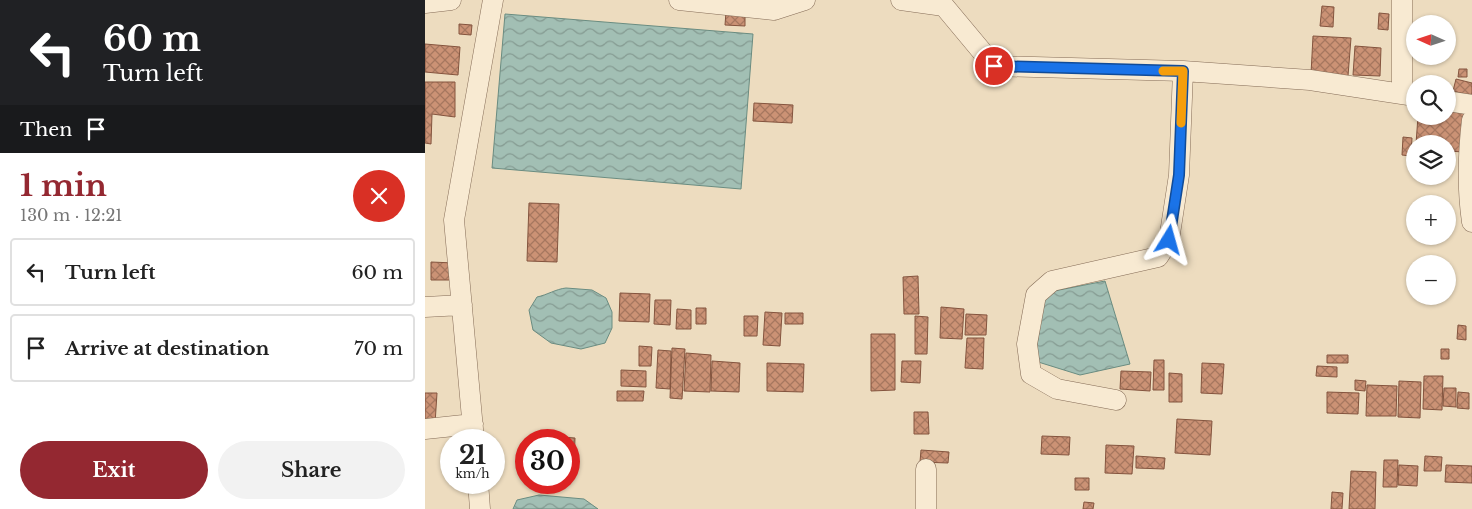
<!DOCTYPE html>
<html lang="en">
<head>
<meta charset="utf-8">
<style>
  body { margin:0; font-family:"Libre Baskerville",serif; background:#f2f2f2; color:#222; height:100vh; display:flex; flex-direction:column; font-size:19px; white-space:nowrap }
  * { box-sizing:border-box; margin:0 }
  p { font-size:16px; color:#767676 }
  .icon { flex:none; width:28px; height:28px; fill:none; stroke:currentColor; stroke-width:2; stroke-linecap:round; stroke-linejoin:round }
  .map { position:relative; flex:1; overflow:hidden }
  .drawer { display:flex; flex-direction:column; background:#fff; width:425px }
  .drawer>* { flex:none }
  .banner { background:#202124; color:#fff; overflow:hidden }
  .needle { width:32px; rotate:273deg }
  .buttons { position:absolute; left:981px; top:15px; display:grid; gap:10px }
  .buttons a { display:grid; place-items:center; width:50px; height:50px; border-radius:50%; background:#fff; box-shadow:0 1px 4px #0004; font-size:25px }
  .speed { position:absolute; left:15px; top:429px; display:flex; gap:10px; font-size:25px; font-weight:700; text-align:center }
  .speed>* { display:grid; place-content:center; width:65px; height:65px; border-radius:50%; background:#fff; box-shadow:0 1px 4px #0004; line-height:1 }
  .speed small { font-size:12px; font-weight:400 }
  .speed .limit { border:8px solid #d22; background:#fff; color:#111 }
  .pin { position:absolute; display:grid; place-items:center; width:42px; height:42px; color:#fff; margin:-21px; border:2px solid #fff; border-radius:50%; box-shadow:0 1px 5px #0007 }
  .me { position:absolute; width:55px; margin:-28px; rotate:8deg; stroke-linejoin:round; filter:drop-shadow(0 0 4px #0008) }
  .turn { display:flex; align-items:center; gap:18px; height:105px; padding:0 20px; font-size:22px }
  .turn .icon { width:65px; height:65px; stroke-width:2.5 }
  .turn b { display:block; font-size:35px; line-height:42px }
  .then { display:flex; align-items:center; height:48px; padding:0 20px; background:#0003; gap:10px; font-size:19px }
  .round { display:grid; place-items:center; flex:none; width:52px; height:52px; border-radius:26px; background:#f2f2f2 }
  .headline { display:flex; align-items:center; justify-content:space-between; height:85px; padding:0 20px }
  h1 { font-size:30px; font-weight:700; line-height:38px; color:#942831 }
  .action { display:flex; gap:10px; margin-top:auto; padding:10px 20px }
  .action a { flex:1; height:58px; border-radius:30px; background:#942831; color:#fff; font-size:20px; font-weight:700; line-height:58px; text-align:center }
  .action a+a { background:#f2f2f2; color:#222 }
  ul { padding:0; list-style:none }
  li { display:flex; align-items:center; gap:15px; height:68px; margin:0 10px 8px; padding:0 10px; border:2px solid #e0e0e0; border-radius:5px }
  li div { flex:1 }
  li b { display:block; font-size:19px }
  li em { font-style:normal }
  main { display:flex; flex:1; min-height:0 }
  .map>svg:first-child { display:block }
</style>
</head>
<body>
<main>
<section class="drawer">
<div class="banner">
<div class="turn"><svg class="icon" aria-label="left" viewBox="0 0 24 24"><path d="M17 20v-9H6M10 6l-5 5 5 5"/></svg><div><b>60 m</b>Turn left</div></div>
<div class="then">Then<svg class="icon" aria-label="arrive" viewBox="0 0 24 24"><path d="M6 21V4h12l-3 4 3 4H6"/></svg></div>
</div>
<div class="headline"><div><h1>1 min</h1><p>130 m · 12:21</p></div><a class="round" style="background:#d93025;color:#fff"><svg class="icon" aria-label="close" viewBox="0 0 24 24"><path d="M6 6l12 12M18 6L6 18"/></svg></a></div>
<ul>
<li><svg class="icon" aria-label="left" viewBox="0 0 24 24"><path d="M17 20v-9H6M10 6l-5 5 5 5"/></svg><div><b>Turn left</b></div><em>60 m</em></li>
<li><svg class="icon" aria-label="arrive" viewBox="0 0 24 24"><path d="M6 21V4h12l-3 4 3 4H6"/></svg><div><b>Arrive at destination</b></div><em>70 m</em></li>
</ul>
<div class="action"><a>Exit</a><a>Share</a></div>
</section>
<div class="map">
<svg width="1047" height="509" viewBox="0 0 1047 509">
  <defs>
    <pattern id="water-waves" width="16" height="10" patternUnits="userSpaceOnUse" patternTransform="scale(1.25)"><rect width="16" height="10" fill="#a2bfb4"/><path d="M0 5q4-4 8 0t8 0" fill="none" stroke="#859b92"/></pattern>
    <pattern id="building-cross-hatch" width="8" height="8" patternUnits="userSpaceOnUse" patternTransform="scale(1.25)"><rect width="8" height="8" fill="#cb9275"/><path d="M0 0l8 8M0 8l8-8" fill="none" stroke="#a6775f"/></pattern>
  </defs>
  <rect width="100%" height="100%" fill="#eddcbf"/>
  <path fill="url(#water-waves)" stroke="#6a8c81" d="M80 14 328 34 316 189 67 168Z
    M680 281 705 364 655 375 610 361 619 293Z
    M141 288 167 290 181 298 187 312V328L180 343 156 349 126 343 108 330 104 310 112 297C122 295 131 289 141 288Z
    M114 495 159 499 173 509H88L92 500Z"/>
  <path fill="url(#building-cross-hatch)" stroke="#84543e" d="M897 6 909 7 908 27 895 26Z
    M301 12 320 13V26L300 25Z
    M954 13 964 14 963 30 953 29Z
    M34 24 47 25 46 35 34 34Z
    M888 36 926 38 923 76 886 74Z
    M0 44 35 47 33 75 0 72Z
    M930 46 956 48 955 76 928 75Z
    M1034 69H1042V77H1033Z
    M1031 79 1047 83V96L1028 91Z
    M0 82H30V117L7 114 6 144 0 143Z
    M329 103 368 105 367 123 328 121Z
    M1022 110 1041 111 1039 152 1022 151V144H991L993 116H1022Z
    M978 137 987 138 986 156 977 155Z
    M104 203 134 204 132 262 102 261Z
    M6 262 29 263 28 280H6Z
    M493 276 494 314H479L478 277Z
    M195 293 225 294 224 322 194 321Z
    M230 300H246L245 325 229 324Z
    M516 307 539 309 537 339 515 338Z
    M271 308H281V324H271Z
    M252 309 266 310V329H251Z
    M340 312 357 313 355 346 338 345Z
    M360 313H378V324H360Z
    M541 314 562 315 561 335H540Z
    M319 316H333L332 336H319Z
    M490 316 503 317 502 354H490Z
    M1033 325 1041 326V340L1032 339Z
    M446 334H470V390L446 391Z
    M542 338H559L558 369 540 368Z
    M214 346 227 347 226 366H214Z
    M247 348 260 349 257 399 245 398Z
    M1016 349H1024V359H1016Z
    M233 350 246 351 245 389 231 388Z
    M261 353 286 355 285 392 259 391Z
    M902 355H923V363H902Z
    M729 360H739V390H728Z
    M287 361 315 363 314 392 286 391Z
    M477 361H496L495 383 476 382Z
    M342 363 379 364 378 392 342 391Z
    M777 363 799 364 797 394 776 393Z
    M892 366 912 367V377L891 376Z
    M196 370 221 371V387L196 386Z
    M696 371 726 372 725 391 695 389Z
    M744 373 757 374V402H744Z
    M999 376H1018L1017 410 998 409Z
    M930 380 941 381 940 391 930 390Z
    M974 381 996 382 995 418 973 417Z
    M942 385 972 386 971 416H941Z
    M1019 388H1031V407L1018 406Z
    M192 391H219L218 401H192Z
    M902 392 934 393 933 414 902 413Z
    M1033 392 1044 393V409L1032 408Z
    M0 393H12L10 424H0Z
    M489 412H503L504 434H489Z
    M752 419 787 421 785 455 750 453Z
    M617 436 645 437 644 455 616 454Z
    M136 437 150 438 149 465H144V440H136Z
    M681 445 709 446 707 474 680 473Z
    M496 450 524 452 523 463 495 462Z
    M711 456 740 458 739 469 711 468Z
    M1000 456 1017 457 1016 471H999Z
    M959 460H973L972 487H958Z
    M974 465 993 466 992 486 973 485Z
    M1021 465 1047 466V483L1020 482Z
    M926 471 951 472 950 509H924Z
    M650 478H664V490H650Z
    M907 492 918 493 917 509H906Z
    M659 502 669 503 668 509H658Z"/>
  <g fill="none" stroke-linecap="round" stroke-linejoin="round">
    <g stroke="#856c57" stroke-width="21">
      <path id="minor" d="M254 0 349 10 380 0
        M476 0 519 6 569 66 758 71 885 80 990 96
        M977 0V94
        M0 3 26 0
        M1022 101 1047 105
        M1047 120C1043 154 1042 188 1047 222
        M0 307 37 305
        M691 400 632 389 606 374 602 344 611 295 627 281 733 257 744 240 754 175 758 71
        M0 429 48 424
        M49 440 29 220 68 0
        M501 469V509
        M53 482 55 509"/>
    </g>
    <use href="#minor" stroke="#f8ead2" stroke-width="20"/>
  </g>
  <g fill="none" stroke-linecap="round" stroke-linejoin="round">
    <g stroke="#114b97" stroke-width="12">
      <path id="route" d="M569 66 758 71 754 175 744 240"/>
    </g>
    <use href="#route" stroke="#1a73e8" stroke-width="9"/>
    <path stroke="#f59e0b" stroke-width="9" d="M738 71H758L756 123"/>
  </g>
</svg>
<div class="buttons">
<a><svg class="needle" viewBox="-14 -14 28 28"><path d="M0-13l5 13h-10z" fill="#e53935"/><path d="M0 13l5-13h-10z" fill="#767676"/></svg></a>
<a><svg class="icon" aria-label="search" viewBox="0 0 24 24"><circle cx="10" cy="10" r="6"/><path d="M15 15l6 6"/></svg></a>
<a><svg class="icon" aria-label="layers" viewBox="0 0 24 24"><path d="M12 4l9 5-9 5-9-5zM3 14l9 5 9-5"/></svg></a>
<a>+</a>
<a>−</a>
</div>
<div class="speed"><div>21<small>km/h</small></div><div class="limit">30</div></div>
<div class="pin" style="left:569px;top:66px;background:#d93025"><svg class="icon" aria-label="arrive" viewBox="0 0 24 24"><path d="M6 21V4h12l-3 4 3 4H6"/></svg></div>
<svg class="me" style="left:744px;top:240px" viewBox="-20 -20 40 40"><path d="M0-17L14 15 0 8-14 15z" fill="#1a73e8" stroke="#fff" stroke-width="4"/></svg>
</div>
</main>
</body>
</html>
